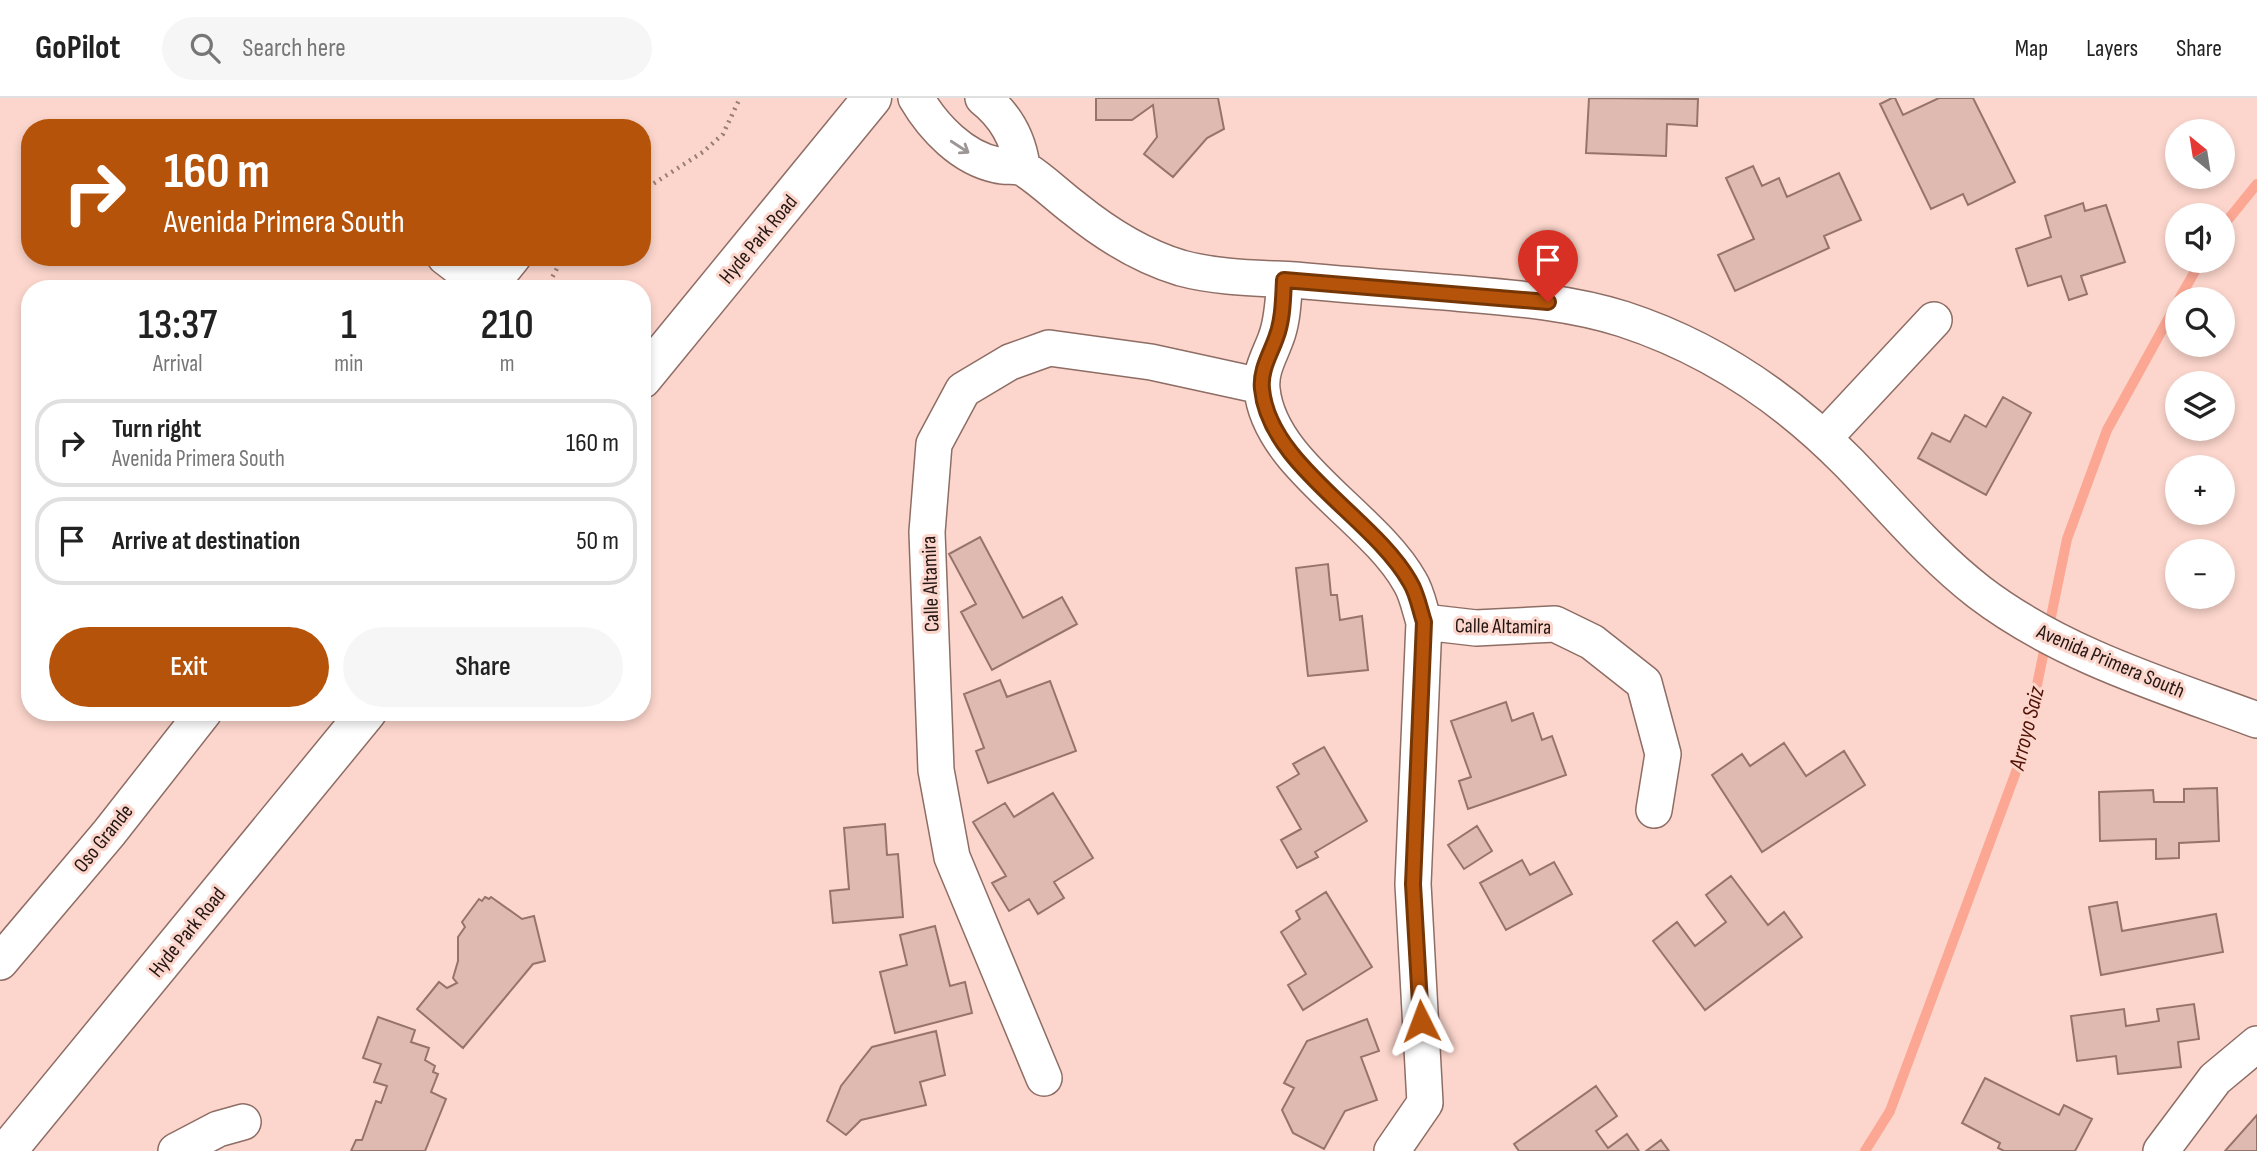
<!DOCTYPE html>
<html lang="en">
<head>
<meta charset="utf-8">
<style>
  body { margin:0; font-family:"Sofia Sans Condensed",sans-serif; background:#f6f6f6; color:#222; height:100vh; display:flex; flex-direction:column; font-size:26px; white-space:nowrap }
  * { box-sizing:border-box; margin:0 }
  p { font-size:23px; color:#767676 }
  .icon { flex:none; width:38px; height:38px; fill:none; stroke:currentColor; stroke-width:2; stroke-linecap:round; stroke-linejoin:round }
  .map { position:relative; flex:1; overflow:hidden }
  .details { position:absolute; left:21px; top:182px; width:630px; height:441px; display:flex; flex-direction:column; background:#fff; border-radius:28px; box-shadow:0 4px 10px #0003 }
  .details>* { flex:none }
  .top-card { position:absolute; left:21px; top:21px; width:630px; height:147px; border-radius:28px; box-shadow:0 4px 10px #0003; background:#b45309; color:#fff; overflow:hidden }
  .needle { width:46px; rotate:330deg }
  .buttons { position:absolute; left:2165px; top:21px; display:grid; gap:14px }
  .buttons a { display:grid; place-items:center; width:70px; height:70px; border-radius:50%; background:#fff; box-shadow:0 4px 10px #0003; font-size:35px }
  .pin { position:absolute; display:grid; place-items:center; width:60px; height:60px; color:#fff; margin:-72px -30px; border-radius:50% 50% 50% 0; rotate:-45deg; box-shadow:0 0 7px #0007 }
  .pin .icon { rotate:45deg }
  .me { position:absolute; width:77px; margin:-38px; rotate:357deg; stroke-linejoin:round; filter:drop-shadow(0 0 5px #0008) }
  .turn { display:flex; align-items:center; gap:24px; height:147px; padding:0 28px; font-size:32px }
  .turn .icon { width:91px; height:91px; stroke-width:2.5 }
  .turn b { display:block; font-size:49px; line-height:60px }
  .eta { display:flex; justify-content:space-evenly; align-items:center; height:119px; text-align:center }
  .eta b { font-size:42px; font-weight:600; line-height:49px }
  .button { display:flex; gap:14px; margin-top:auto; padding:14px 28px }
  .button a { flex:1; height:80px; border-radius:42px; background:#b45309; color:#fff; font-size:28px; font-weight:600; line-height:80px; text-align:center }
  .button a+a { background:#f6f6f6; color:#222 }
  ul { padding:0; list-style:none }
  li { display:flex; align-items:center; gap:21px; height:88px; margin:0 14px 10px; padding:0 14px; border:4px solid #e0e0e0; border-radius:28px }
  li div { flex:1 }
  li b { display:block; font-size:26px }
  li em { font-style:normal }
  header { display:flex; align-items:center; gap:42px; box-sizing:border-box; height:98px; padding:0 35px; background:#fff; border-bottom:2px solid #e0e0e0 }
  header strong { font-size:33px }
  nav { display:flex; gap:38px; margin-inline-start:auto; font-size:24px }
  .search { width:490px; height:63px; background:#f6f6f6; display:flex; align-items:center; gap:18px; box-sizing:border-box; padding:0 24px; border-radius:38px; color:#767676; font-size:26px }
  .map>svg:first-child { display:block }
</style>
</head>
<body>
<header>
<strong>GoPilot</strong>
<div class="search"><svg class="icon" aria-label="search" viewBox="0 0 24 24"><circle cx="10" cy="10" r="6"/><path d="M15 15l6 6"/></svg>Search here</div>
<nav><a>Map</a><a>Layers</a><a>Share</a></nav>
</header>
<div class="map">
<svg width="2257" height="1053" viewBox="0 0 2257 1053">
  <rect width="100%" height="100%" fill="#fcd6cc"/>
  <g fill="none" stroke-linecap="round" stroke-linejoin="round">
    <path stroke="#fba793" stroke-width="10" d="M2222 129 2257 86
      M2179 201 2201 163
      M1865 1053 1890 1013 2023 655 2067 441 2107 332 2177 205"/>
  </g>
  <path fill="#dfbab1" stroke="#96746c" stroke-width="2" d="M1096 0H1218L1224 31 1207 40 1173 79 1144 56 1157 39 1153 7 1132 22H1096Z
    M1589 0 1698 1 1697 28 1667 26 1666 58 1586 55Z
    M1892 0H1895L1903 17 1939 0H1973L2015 84 1968 107 1963 96 1931 111 1880 6Z
    M1753 68 1762 88 1779 80 1787 99 1839 75 1861 122 1824 138 1829 150 1735 193 1718 157 1754 141 1726 80Z
    M2083 105 2085 113 2106 107 2125 164 2081 178 2087 196 2069 202 2061 178 2028 188 2016 151 2051 139 2045 118Z
    M2003 299 2031 315 1986 397 1918 360 1932 335 1950 344 1965 317 1986 329Z
    M980 439 1023 520 1062 499 1077 526 992 572 961 514 976 506 949 456Z
    M1328 466 1331 497H1337L1340 522 1362 518 1368 572 1308 578 1296 470Z
    M1000 582 1007 599 1050 583 1076 653 988 685 976 653 984 650 964 596Z
    M1506 604 1512 623 1533 615 1542 642 1552 638 1566 677 1468 711 1459 683 1471 679 1451 623Z
    M1784 645 1806 678 1844 653 1865 687 1762 754 1712 677 1742 656 1750 668Z
    M1324 649 1367 723 1315 754 1318 759 1297 770 1281 742 1301 731 1277 689 1299 676 1293 666Z
    M2217 690 2219 743 2179 745V760L2156 761V741L2100 743 2099 694 2153 692 2154 704H2184V691Z
    M1053 695 1093 760 1054 784 1064 800 1038 816 1029 801 1009 813 992 785 1006 778 973 724 1005 705 1014 719Z
    M885 726 887 757 898 756 903 819 833 825 830 793 849 791 844 730Z
    M1477 728 1492 753 1464 771 1448 747Z
    M1522 762 1530 777 1554 764 1572 796 1506 832 1480 785Z
    M1731 778 1768 827 1784 814 1802 839 1705 912 1653 843 1677 824 1695 848 1726 824 1706 797Z
    M1326 794 1372 869 1303 912 1288 887 1306 876 1281 834 1300 821 1296 813Z
    M485 799 489 801 491 799 522 821 534 818 545 863 533 866 463 950 417 911 439 884 447 890 457 885 453 880 458 863V839L465 829 462 824 479 801 482 803Z
    M2117 804 2122 833 2216 816 2223 854 2101 877 2089 809Z
    M935 828 950 888 965 884 972 915 895 935 880 874 907 867 900 837Z
    M2194 906 2199 941 2178 944 2181 969 2118 976 2116 958 2077 963 2071 918 2124 911 2126 928 2159 923 2157 911Z
    M378 919 415 932 411 944 429 950 425 962 435 968 433 974 438 976 431 994 446 1001 425 1053H351L356 1042H362L376 1003 381 1005 387 988 374 984 381 966 363 960Z
    M1367 921 1379 953 1361 959 1377 1002 1345 1013 1324 1051 1293 1035 1282 1012 1294 990 1284 985 1307 943Z
    M936 933 945 977 920 984 926 1007 861 1022 846 1037 827 1023 841 988 872 949Z
    M1985 980 2059 1017 2064 1007 2092 1021 2075 1053H2004L1998 1050 2000 1045 1962 1025Z
    M1596 988 1617 1018 1596 1033 1608 1050 1627 1036 1639 1053H1519L1514 1046Z
    M2257 1017V1053H2225Z
    M1661 1042 1669 1053H1646Z"/>
  <g fill="none" stroke-linecap="round" stroke-linejoin="round">
    <g stroke="#8e6d65" stroke-width="38">
      <path id="street" d="M916 0C933 29 962 60 997 67 1007 70 1017 66 1026 72 1043 83 1058 98 1074 110 1106 136 1141 158 1181 170 1218 180 1258 180 1295 182 1349 187 1403 191 1456 195 1513 200 1569 204 1623 221 1709 249 1785 300 1848 364 1891 408 1930 456 1979 494 2060 556 2162 587 2257 622
        M983 0C1006 18 1018 40 1022 68
        M445 159 487 191
        M1285 182C1283 201 1283 222 1276 240 1270 257 1260 272 1262 291 1269 367 1374 419 1410 484 1417 495 1420 512 1424 524L1413 786 1425 1005 1392 1053
        M487 191 513 159
        M1824 340 1934 222
        M1424 524 1476 530 1555 526 1592 544 1644 585 1663 656 1654 712
        M0 864 109 735 204 614
        M1044 980 952 759 936 672 927 434 934 346 963 292 1010 264 1049 250 1151 264 1261 288
        M176 1053 218 1031 243 1024
        M2161 1053 2215 981 2257 946"/>
    </g>
    <g stroke="#8e6d65" stroke-width="41">
      <path id="secondary" d="M642 281 872 0
        M7 1053 367 614"/>
    </g>
    <path stroke="#987e77" stroke-width="4.5" stroke-dasharray="2 5" stroke-linecap="butt" d="M642 93 703 54 723 36 740 0
      M546 191 563 159"/>
    <use href="#street" stroke="#fff" stroke-width="35"/>
    <use href="#secondary" stroke="#fff" stroke-width="38"/>
  </g>
  <defs><path id="oneway-shaft" d="M-6 0H5M1.5-3L5.5 0L1.5 3" fill="none" stroke-width="1.6" stroke-linecap="round" stroke-linejoin="round" transform="scale(1.75)"/></defs>
  <use stroke="#9c9695" href="#oneway-shaft" transform="translate(960 49) rotate(33)"/>
  <g fill="none" stroke-linecap="round" stroke-linejoin="round">
    <g stroke="#753606" stroke-width="18">
      <path id="route" d="M1421 923 1413 786 1424 524C1420 512 1417 495 1410 484 1374 420 1269 367 1262 291 1260 272 1270 257 1276 240 1283 222 1283 201 1284 182L1548 204"/>
    </g>
    <use href="#route" stroke="#b45309" stroke-width="12"/>
  </g>
  <g text-anchor="middle" stroke-width="6" stroke-linejoin="round" paint-order="stroke">
    <g font-size="21" fill="#231613" stroke="#fcd6cc">
      <text transform="translate(758 141) rotate(-50)" y="7">Hyde Park Road</text>
      <text transform="translate(930 486) rotate(-92)" y="7">Calle Altamira</text>
      <text transform="translate(1503 528) rotate(1)" y="7">Calle Altamira</text>
      <text transform="translate(2111 563) rotate(23)" y="7">Avenida Primera South</text>
      <text transform="translate(103 740) rotate(-51)" y="7">Oso Grande</text>
      <text transform="translate(187 834) rotate(-51)" y="7">Hyde Park Road</text>
    </g>
    <g font-size="23" font-style="italic" fill="#511204" stroke="#fcd6cc">
      <text transform="translate(2026 630) rotate(-76)" y="8">Arroyo Saiz</text>
    </g>
  </g>
</svg>
<div class="buttons">
<a><svg class="needle" viewBox="-14 -14 28 28"><path d="M0-13l5 13h-10z" fill="#e53935"/><path d="M0 13l5-13h-10z" fill="#767676"/></svg></a>
<a><svg class="icon" aria-label="sound" viewBox="0 0 24 24"><path d="M4 9h4l5-4v14l-5-4H4zM17 9q2 3 0 6"/></svg></a>
<a><svg class="icon" aria-label="search" viewBox="0 0 24 24"><circle cx="10" cy="10" r="6"/><path d="M15 15l6 6"/></svg></a>
<a><svg class="icon" aria-label="layers" viewBox="0 0 24 24"><path d="M12 4l9 5-9 5-9-5zM3 14l9 5 9-5"/></svg></a>
<a>+</a>
<a>−</a>
</div>
<div class="pin" style="left:1548px;top:204px;background:#d93025"><svg class="icon" aria-label="arrive" viewBox="0 0 24 24"><path d="M6 21V4h12l-3 4 3 4H6"/></svg></div>
<svg class="me" style="left:1421px;top:923px" viewBox="-20 -20 40 40"><path d="M0-17L14 15 0 8-14 15z" fill="#b45309" stroke="#fff" stroke-width="4"/></svg>
<div class="top-card">
<div class="turn"><svg class="icon" aria-label="right" viewBox="0 0 24 24"><path d="M7 20v-9h11M14 6l5 5-5 5"/></svg><div><b>160 m</b>Avenida Primera South</div></div>
</div>
<section class="details">
<div class="eta">
<div><b>13:37</b><p>Arrival</p></div>
<div><b>1</b><p>min</p></div>
<div><b>210</b><p>m</p></div>
</div>
<ul>
<li><svg class="icon" aria-label="right" viewBox="0 0 24 24"><path d="M7 20v-9h11M14 6l5 5-5 5"/></svg><div><b>Turn right</b><p>Avenida Primera South</p></div><em>160 m</em></li>
<li><svg class="icon" aria-label="arrive" viewBox="0 0 24 24"><path d="M6 21V4h12l-3 4 3 4H6"/></svg><div><b>Arrive at destination</b></div><em>50 m</em></li>
</ul>
<div class="button"><a>Exit</a><a>Share</a></div>
</section>
</div>
</body>
</html>
